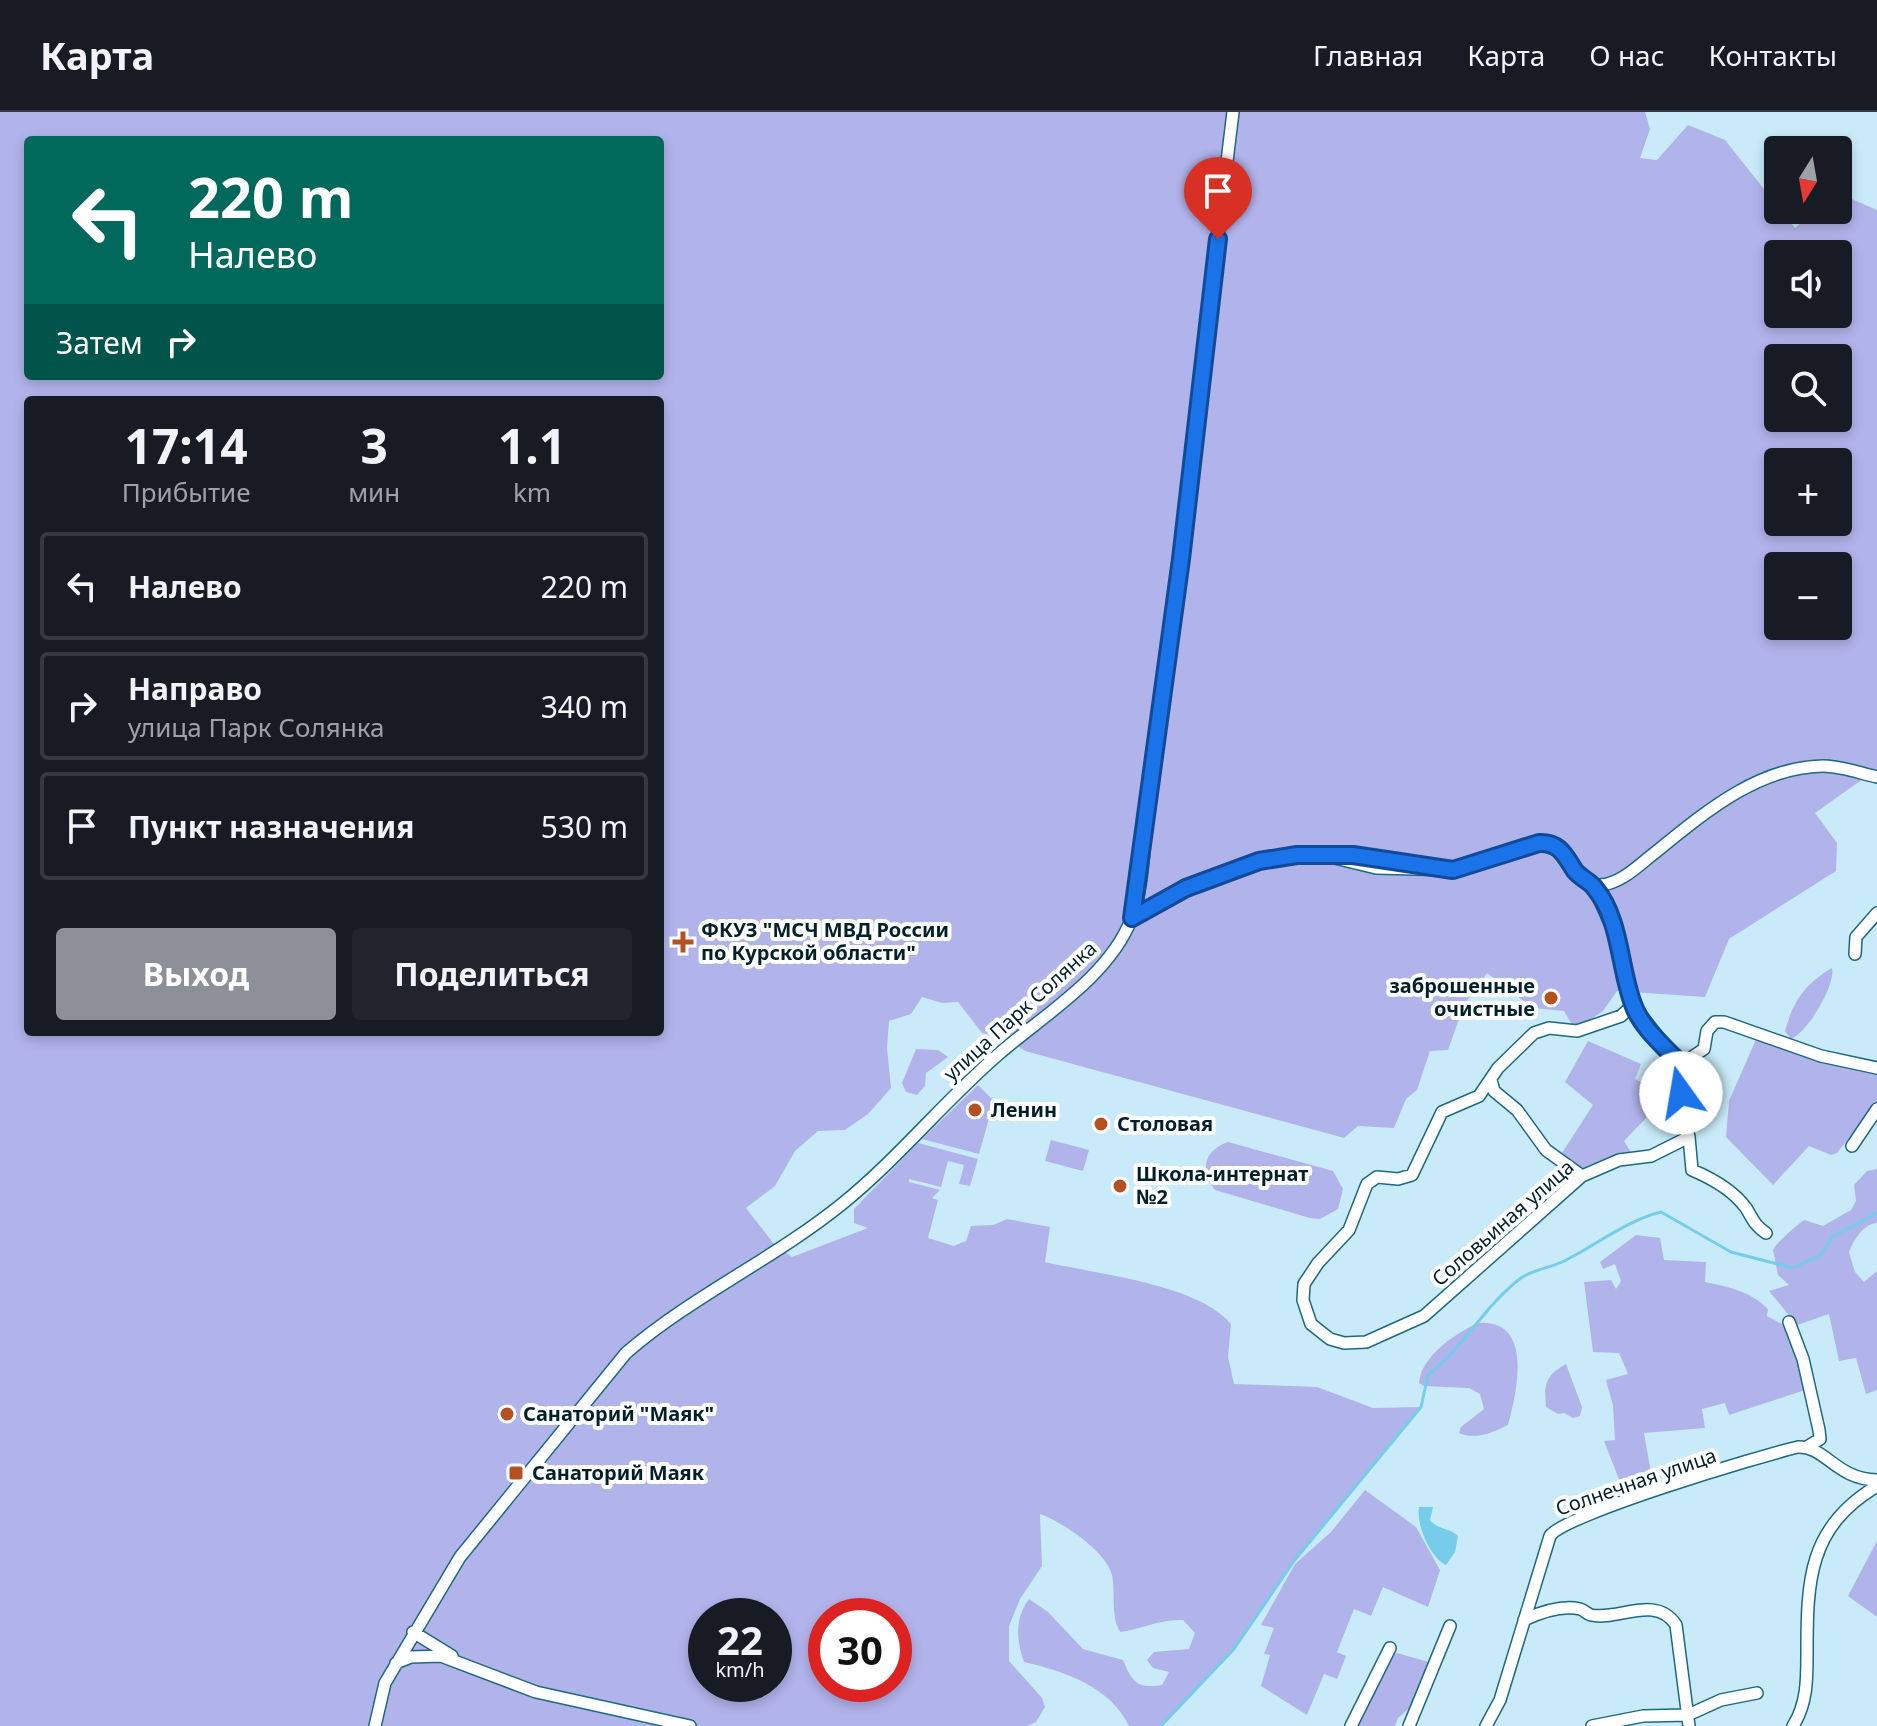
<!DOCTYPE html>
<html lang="ru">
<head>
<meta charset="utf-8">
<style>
  body { margin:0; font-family:"Noto Sans",sans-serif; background:#20242c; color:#f1f3f6; height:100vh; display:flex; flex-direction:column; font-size:30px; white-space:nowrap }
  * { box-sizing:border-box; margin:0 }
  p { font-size:26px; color:#9ea1a6 }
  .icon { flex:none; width:44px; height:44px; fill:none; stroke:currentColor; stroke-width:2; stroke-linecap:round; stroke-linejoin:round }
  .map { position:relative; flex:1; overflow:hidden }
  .side { position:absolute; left:24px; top:284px; width:640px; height:640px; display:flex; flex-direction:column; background:#171b24; border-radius:8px; box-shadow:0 4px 12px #0003 }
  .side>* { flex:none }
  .banner { position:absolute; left:24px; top:24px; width:640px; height:244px; border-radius:8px; box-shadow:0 4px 12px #0003; background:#00695c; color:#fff; overflow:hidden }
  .needle { width:52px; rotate:191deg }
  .controls { position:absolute; left:1764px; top:24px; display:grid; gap:16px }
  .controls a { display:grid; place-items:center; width:88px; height:88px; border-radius:8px; background:#171b24; box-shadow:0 4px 12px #0003; font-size:40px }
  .speed { position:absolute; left:688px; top:1486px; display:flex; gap:16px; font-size:40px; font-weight:700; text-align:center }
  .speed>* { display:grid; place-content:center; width:104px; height:104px; border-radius:50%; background:#171b24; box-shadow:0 4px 12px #0003; line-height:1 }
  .speed small { font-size:20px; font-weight:400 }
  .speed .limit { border:12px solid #d22; background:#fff; color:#111 }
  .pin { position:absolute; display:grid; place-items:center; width:68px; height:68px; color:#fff; margin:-82px -34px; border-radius:50% 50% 50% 0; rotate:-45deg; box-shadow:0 0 8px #0007 }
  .pin .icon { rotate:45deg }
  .me { position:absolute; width:88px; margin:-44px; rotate:347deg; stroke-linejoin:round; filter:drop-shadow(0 0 6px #0008) }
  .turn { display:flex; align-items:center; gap:28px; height:168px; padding:0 32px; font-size:36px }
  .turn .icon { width:104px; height:104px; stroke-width:2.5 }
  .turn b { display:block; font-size:56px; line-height:68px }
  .then { display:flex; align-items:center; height:76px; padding:0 32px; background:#0003; gap:16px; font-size:30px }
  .eta { display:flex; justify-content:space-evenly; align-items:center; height:136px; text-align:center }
  .eta b { font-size:48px; font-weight:700; line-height:56px }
  .action { display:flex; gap:16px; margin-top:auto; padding:16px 32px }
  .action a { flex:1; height:92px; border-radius:8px; background:#8c9099; color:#fff; font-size:32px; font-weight:700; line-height:92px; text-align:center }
  .action a+a { background:#20242c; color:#f1f3f6 }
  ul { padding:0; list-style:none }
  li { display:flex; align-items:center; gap:24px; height:108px; margin:0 16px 12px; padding:0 16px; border:4px solid #363941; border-radius:8px }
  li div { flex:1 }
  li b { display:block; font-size:30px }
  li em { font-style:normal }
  header { display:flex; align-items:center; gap:48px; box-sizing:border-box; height:112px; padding:0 40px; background:#171b24; border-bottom:2px solid #363941 }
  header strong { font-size:38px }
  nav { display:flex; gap:44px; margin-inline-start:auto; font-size:28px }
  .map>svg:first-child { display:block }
</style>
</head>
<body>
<header>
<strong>Карта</strong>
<nav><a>Главная</a><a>Карта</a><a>О нас</a><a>Контакты</a></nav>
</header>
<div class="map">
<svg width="1877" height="1614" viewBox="0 0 1877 1614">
  <rect width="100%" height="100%" fill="#c9ebf9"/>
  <path fill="#b1b3eb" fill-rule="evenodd" d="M0 0H1645L1650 17 1640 46 1657 48 1688 13 1725 28 1795 116 1815 98H1838V81L1877 98V657L1815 701 1837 731 1836 759 1729 827 1705 885 1617 879 1603 899 1575 918 1564 899 1533 896 1487 861 1464 893 1448 938 1430 939 1417 978 1406 987 1394 1016 1358 1014 1344 1026 1025 939 1007 926 982 921 958 890 942 891 922 885 911 902 889 909 887 936 891 976 868 1002 845 1018 818 1019 795 1039 775 1074 746 1096 774 1132 792 1145 868 1116 854 1111V1097L918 1031 978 1047 970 1074 959 1072 964 1053 948 1049 941 1075 909 1067V1070L940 1078 932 1086 938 1088 928 1126 954 1134 966 1129 971 1114 993 1113 1007 1107 1050 1115 1045 1150C1096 1162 1198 1172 1231 1212L1228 1245 1234 1272 1317 1275 1373 1296 1421 1295 1294 1449 1234 1537 1161 1614H1129C1111 1575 1064 1559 1024 1550 1016 1528 1015 1506 1029 1487L1048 1500 1083 1537 1123 1548C1132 1570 1137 1577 1162 1573L1169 1560 1153 1556 1147 1548 1154 1540 1189 1537 1195 1521 1183 1508C1160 1507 1142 1517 1120 1520 1110 1501 1116 1483 1112 1463 1106 1439 1062 1410 1040 1402L1042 1454 1020 1487 1009 1514V1549L1042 1586 1045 1595 1036 1610 1027 1614H0ZM28 28H660V264H28ZM1778 142H1838V202H1778ZM1778 246H1838V306H1778ZM28 288H660V920H28ZM1778 350H1838V410H1778ZM1778 454H1838V514H1778ZM706 1504H774V1572H706ZM826 1504H894V1572H826Z
    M1832 856C1836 873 1807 921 1791 927L1785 919C1793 889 1805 872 1832 856Z
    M1757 925 1877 960V990L1837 1041 1831 1043 1809 1034 1773 1073 1726 1025 1729 989Z
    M1588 929 1641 952 1635 967 1667 984 1624 1029 1632 1042 1608 1045 1580 1057 1560 1044 1593 993 1565 970Z
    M916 937 938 938 948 945 926 961 925 974 917 983 906 980 902 971Z
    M978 973 994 989 979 1042 922 1027Z
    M1051 1028 1089 1038 1083 1059 1045 1049Z
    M1228 1030 1333 1059 1343 1077 1338 1097 1320 1107 1310 1106 1215 1078C1199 1059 1204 1038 1228 1030Z
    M1877 1057V1111C1863 1112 1854 1128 1849 1140L1855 1160 1864 1170 1877 1159V1278L1866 1282 1856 1246 1839 1249 1829 1202 1797 1213 1769 1179 1789 1173 1778 1163 1773 1138C1779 1128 1796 1114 1804 1108L1823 1114 1851 1098 1856 1089 1854 1073 1867 1059Z
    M1636 1123 1660 1126 1664 1148 1706 1150 1705 1170C1729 1175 1750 1179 1768 1197L1767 1204 1789 1216 1805 1278 1729 1303 1725 1291 1702 1297 1705 1316 1644 1321 1653 1372 1624 1380 1604 1329 1615 1328 1613 1294 1606 1268 1628 1262 1619 1241 1593 1240 1584 1170 1611 1168 1616 1177 1621 1169 1615 1152 1603 1157 1600 1150Z
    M1478 1211C1534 1207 1517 1279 1508 1313 1493 1321 1475 1328 1459 1321L1461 1315 1484 1297 1480 1282 1469 1276 1424 1274 1419 1271C1421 1244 1456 1221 1478 1211Z
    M1566 1252 1582 1295 1580 1304 1573 1306 1564 1301 1558 1302 1546 1295C1544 1272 1545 1264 1566 1252Z
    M1365 1378 1416 1415 1440 1458 1428 1495 1383 1475 1371 1504 1354 1497 1337 1540 1346 1544 1337 1567 1324 1562 1307 1603 1261 1574 1270 1543 1264 1542 1274 1516 1261 1513 1295 1452 1331 1420Z
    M1877 1429V1505L1848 1484Z
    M1397 1541 1429 1550 1411 1595 1398 1606 1395 1614H1356L1385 1551Z"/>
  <path fill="#76cdeb" d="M1419 1395H1433L1430 1408C1436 1417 1450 1416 1458 1424L1455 1440 1446 1453C1430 1446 1416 1412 1419 1395Z"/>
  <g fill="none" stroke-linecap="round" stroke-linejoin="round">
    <path stroke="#76cdeb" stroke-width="3" d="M1161 1614 1234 1537 1294 1449 1421 1295 1428 1263C1464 1235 1484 1194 1521 1166 1532 1158 1549 1156 1562 1150 1595 1134 1625 1109 1661 1100L1731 1140 1793 1156 1821 1143 1832 1125 1877 1101"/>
    <g stroke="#1c6981" stroke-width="14">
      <path id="minor" d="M1337 743 1365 744 1402 752
        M1593 773 1620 834 1633 893 1675 946 1673 955 1689 1025
        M1132 806 1186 776 1259 749 1318 742 1376 756 1453 758 1545 730C1571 734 1572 775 1600 773 1620 772 1638 754 1652 743 1702 703 1756 655 1823 654 1841 654 1859 661 1877 665
        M1855 842 1856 825 1877 801
        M1633 893 1621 904 1577 919 1549 916 1534 921 1498 956 1479 984 1442 1000 1412 1063 1398 1067 1377 1065 1367 1072 1349 1118 1318 1151 1304 1172 1303 1188 1311 1212 1330 1227 1344 1231 1366 1230 1424 1204 1582 1064 1619 1048 1651 1044 1689 1025 1692 1058C1711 1066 1733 1078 1746 1096 1753 1107 1754 1113 1766 1121
        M1674 957 1704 937 1707 919 1715 910H1724L1821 944 1877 956
        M1491 968 1494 979 1517 998 1546 1038 1582 1064
        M1852 1034 1877 997
        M1789 1210 1803 1247 1819 1318 1820 1327 1807 1335
        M1524 1508C1539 1501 1562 1493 1580 1497 1584 1498 1587 1502 1591 1503 1618 1509 1656 1482 1676 1513L1689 1614
        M413 1520 452 1544
        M396 1551 411 1545 441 1544 536 1580 690 1614
        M375 1614 385 1571 460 1445 626 1241C692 1184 774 1147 842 1092 898 1047 945 988 1000 941 1045 902 1108 865 1131 808 1144 776 1143 733 1148 699L1233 0
        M1351 1614 1390 1536
        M1409 1614 1450 1514
        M1486 1614 1500 1588 1550 1424C1562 1403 1764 1343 1798 1335 1826 1334 1835 1367 1877 1368
        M1592 1614 1643 1604 1688 1603 1721 1588 1757 1581
        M1793 1614C1807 1592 1807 1568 1807 1542 1807 1469 1808 1415 1877 1374"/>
    </g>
    <use href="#minor" stroke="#fff" stroke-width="11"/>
  </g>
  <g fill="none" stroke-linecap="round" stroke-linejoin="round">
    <g stroke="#114b97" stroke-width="20">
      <path id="route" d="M1218 127 1181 447 1132 806 1186 776 1259 749 1297 743H1353L1453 758 1539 731C1560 730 1565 744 1575 759 1581 766 1589 769 1594 775 1621 807 1619 855 1633 892 1640 913 1660 931 1675 946L1673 955 1681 981"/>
    </g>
    <use href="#route" stroke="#1a73e8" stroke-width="14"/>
  </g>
  <g fill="#b55120" stroke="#fff" stroke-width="3">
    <path d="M679 818h8v8h8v8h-8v8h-8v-8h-8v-8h8z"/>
    <circle cx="1551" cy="886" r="8"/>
    <circle cx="975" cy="998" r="8"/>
    <circle cx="1101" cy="1012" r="8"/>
    <circle cx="1120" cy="1074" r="8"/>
    <circle cx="507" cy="1302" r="8"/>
    <rect x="508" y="1353" width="16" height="16" rx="4"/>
  </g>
  <g text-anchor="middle" stroke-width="8" stroke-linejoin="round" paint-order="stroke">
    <g font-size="20" font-weight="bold" fill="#01202a" stroke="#fff" text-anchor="start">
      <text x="701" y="825">ФКУЗ "МСЧ МВД России<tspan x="701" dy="23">по Курской области"</tspan></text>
      <text x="1535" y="881" text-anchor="end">заброшенные<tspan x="1535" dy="23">очистные</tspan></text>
      <text x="991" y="1005">Ленин</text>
      <text x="1117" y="1019">Столовая</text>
      <text x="1136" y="1069">Школа-интернат<tspan x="1136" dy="23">№2</tspan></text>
      <text x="523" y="1309">Санаторий "Маяк"</text>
      <text x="532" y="1368">Санаторий Маяк</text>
    </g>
    <g font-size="20" fill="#01202a" stroke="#fff">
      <text transform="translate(1020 899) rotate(-42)" y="7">улица Парк Солянка</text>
      <text transform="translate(1503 1111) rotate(-41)" y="7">Соловьиная улица</text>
      <text transform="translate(1636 1370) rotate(-19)" y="7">Солнечная улица</text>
    </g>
  </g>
</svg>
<div class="controls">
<a><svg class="needle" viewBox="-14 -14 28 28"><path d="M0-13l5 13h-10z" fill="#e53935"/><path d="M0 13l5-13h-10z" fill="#9ea1a6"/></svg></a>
<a><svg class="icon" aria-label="sound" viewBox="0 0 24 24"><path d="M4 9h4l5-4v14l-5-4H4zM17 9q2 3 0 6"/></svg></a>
<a><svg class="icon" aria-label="search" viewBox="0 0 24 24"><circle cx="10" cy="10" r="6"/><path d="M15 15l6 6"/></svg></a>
<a>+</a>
<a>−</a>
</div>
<div class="speed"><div>22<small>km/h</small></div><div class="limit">30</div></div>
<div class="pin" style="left:1218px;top:127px;background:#d93025"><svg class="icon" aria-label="arrive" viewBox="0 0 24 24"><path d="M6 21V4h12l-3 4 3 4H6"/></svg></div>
<svg class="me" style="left:1681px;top:981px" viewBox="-20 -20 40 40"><circle r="19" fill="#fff"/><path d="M0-13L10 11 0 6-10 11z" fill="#1a73e8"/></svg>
<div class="banner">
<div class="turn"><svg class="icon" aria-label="left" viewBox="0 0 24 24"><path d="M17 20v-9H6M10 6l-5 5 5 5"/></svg><div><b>220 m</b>Налево</div></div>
<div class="then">Затем<svg class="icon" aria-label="right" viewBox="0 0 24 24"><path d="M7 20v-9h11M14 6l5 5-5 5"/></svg></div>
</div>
<section class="side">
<div class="eta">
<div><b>17:14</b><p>Прибытие</p></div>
<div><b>3</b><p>мин</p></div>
<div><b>1.1</b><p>km</p></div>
</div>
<ul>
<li><svg class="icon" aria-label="left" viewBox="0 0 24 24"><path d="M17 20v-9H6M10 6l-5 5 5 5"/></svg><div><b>Налево</b></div><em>220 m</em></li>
<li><svg class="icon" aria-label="right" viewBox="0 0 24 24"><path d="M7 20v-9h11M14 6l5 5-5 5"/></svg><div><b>Направо</b><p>улица Парк Солянка</p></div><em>340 m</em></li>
<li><svg class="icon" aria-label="arrive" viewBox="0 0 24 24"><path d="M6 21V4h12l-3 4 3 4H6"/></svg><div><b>Пункт назначения</b></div><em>530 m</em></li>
</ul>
<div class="action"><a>Выход</a><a>Поделиться</a></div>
</section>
</div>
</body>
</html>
